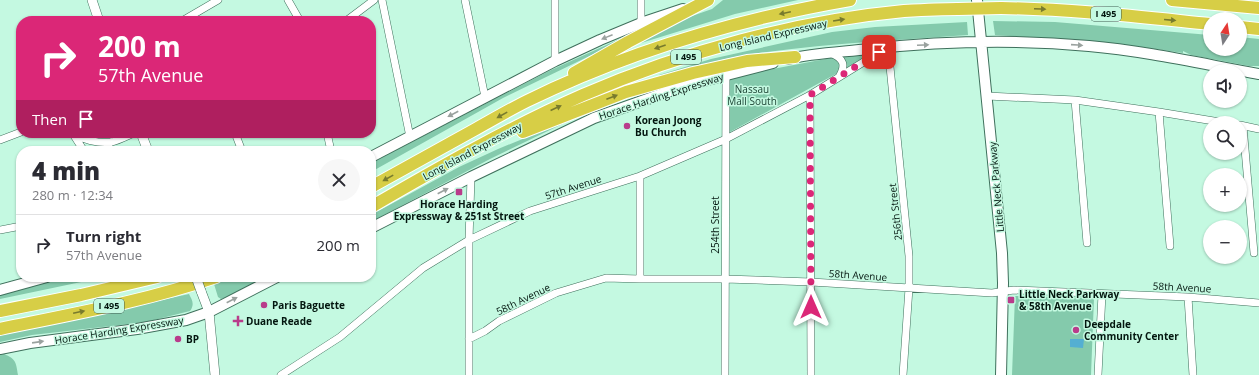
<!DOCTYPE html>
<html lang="en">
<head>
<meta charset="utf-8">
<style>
  body { margin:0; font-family:"Open Sans",sans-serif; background:#f7f7f7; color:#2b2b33; height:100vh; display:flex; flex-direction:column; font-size:15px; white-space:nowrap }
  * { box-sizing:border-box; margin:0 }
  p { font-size:13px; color:#7c7c81 }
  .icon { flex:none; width:22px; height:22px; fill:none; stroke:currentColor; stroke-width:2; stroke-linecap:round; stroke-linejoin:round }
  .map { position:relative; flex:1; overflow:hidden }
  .side { position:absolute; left:16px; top:146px; width:360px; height:136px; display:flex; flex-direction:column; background:#fff; border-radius:16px; box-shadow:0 1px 3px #0004 }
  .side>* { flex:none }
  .top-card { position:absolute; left:16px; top:16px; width:360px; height:122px; border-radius:16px; box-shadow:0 1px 3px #0004; background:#db2777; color:#fff; overflow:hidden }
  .needle { width:26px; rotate:12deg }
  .fabs { position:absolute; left:1203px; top:12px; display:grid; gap:8px }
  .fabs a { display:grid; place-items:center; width:44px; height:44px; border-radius:50%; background:#fff; box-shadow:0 1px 3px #0004; font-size:20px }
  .pin { position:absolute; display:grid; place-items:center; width:34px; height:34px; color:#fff; margin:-17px; border-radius:8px; box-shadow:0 2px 6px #0006 }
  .me { position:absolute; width:44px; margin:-22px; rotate:0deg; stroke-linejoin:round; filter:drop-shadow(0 0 3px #0008) }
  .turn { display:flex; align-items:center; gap:14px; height:84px; padding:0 16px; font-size:18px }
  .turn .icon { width:52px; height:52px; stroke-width:2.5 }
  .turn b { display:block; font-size:28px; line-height:34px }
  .then { display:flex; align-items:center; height:38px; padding:0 16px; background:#0003; gap:8px; font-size:15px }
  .round { display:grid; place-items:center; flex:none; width:42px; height:42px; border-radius:21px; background:#f7f7f7 }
  .headline { display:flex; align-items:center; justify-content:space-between; height:68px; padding:0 16px }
  h1 { font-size:24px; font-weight:800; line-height:30px }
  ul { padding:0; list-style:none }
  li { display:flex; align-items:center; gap:12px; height:60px; padding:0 16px; border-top:1px solid #e1e1e2 }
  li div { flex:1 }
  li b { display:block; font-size:15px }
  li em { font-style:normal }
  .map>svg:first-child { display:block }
</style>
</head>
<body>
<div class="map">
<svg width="1259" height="375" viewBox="0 0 1259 375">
  <rect width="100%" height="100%" fill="#c4f9e1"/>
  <path fill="#84caac" d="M723 0H798L735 14 641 43 640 40 692 16 712 9Z
    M993 21 1055 22 1210 35V49H1240V37L1259 39V66H1249L1191 55 1183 51V53L1134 46 1099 42 995 35Z
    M967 22 968 35C901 40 833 43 767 52 730 56 695 67 660 76L659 75 711 59 832 32 875 27Z
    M646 27 606 48 503 98 371 172V163L549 71Z
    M873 50 874 53 730 132V77Z
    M581 115 490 159 371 222V215L459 167 498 149Z
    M65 277H105L0 299V294Z
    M237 277H268L231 296 221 299 218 297 214 284Z
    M189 294C192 300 195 304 190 311L146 322 32 335 0 342V335Z
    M1015 296 1094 298 1091 375H1012Z
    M4 354C16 359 16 362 18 375H0V355Z"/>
  <path fill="#54afd2" d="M1070 339H1084L1083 348 1070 347Z"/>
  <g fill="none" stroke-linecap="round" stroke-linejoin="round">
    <g stroke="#3f705c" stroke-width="8">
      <path id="minor" d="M288 0 300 21
        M382 0 410 137
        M465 0 485 97
        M182 21 218 0
        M346 21 374 0
        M641 23V0
        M831 53C844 59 846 65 839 77
        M555 61V0
        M810 95 811 375
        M987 96 1075 100 1159 112 1226 123
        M1075 100 1087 243
        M1159 112 1170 246
        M1240 125 1259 129
        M1243 126 1254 253
        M71 133C82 139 98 144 111 142 118 141 127 136 134 133
        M235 133 242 151
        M327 133 331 151
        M73 134 84 151
        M0 140 21 132
        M102 151 111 142
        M640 176V279
        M0 230 21 226
        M1188 297 1193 375
        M469 339 485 331 499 321 556 293 606 278 640 279H725L811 282 992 293 1014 290 1188 297 1259 303
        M281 375 340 337 423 268 469 240 530 211 640 176 726 139 810 95 888 47 909 256V288L903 375
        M469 375V240L471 177
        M725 375 726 75
        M1098 375 1102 294"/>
    </g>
    <g stroke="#3f705c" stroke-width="10">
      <path id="tertiary" d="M92 0 99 21
        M141 133 148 151
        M201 291 209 312 215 375"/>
    </g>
    <g stroke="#3f705c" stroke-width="12">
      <path id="secondary" d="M977 0 1002 253 1003 283 1001 375
        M788 59C813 53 843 52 869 49 942 41 1016 39 1089 46 1146 51 1203 64 1259 74
        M371 157 555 61 600 40 641 23 683 9
        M371 228 471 177 594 118 684 86 773 63
        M0 290 47 277
        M0 349 30 343 137 329 186 320 209 312 277 277"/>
    </g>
    <g stroke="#fff" stroke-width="14">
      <path id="motorway" d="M1172 0 1259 8
        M1001 8C1071 9 1140 17 1210 24
        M1240 27 1259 29
        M574 73 628 42 708 0
        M523 132 626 92 693 73 747 61 795 57
        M371 187C405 168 440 149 474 130 492 120 509 110 527 101 629 51 739 19 850 0
        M371 207C440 167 510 127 583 95 683 52 796 21 904 11 922 10 940 9 958 9
        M0 311 81 295 157 277
        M0 329C73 314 146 301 216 277"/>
    </g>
    <use href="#minor" stroke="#fff" stroke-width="7"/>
    <use href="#tertiary" stroke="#fff" stroke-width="9"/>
    <use href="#secondary" stroke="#fff" stroke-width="10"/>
    <use href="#motorway" stroke="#d7ce46" stroke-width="12"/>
    <g stroke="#3f705c" stroke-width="10" stroke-linecap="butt">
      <path id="tertiary-bridge" d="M196 277 201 291"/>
    </g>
    <g stroke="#fff" stroke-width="14" stroke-linecap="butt">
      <path id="motorway-bridge" d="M958 9 1001 8"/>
    </g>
    <use href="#tertiary-bridge" stroke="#fff" stroke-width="9"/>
    <use href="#motorway-bridge" stroke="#d7ce46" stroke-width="12"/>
  </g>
  <defs><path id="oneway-solid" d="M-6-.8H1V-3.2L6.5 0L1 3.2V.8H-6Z"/></defs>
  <g fill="#787b2d">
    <use href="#oneway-solid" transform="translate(1040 9) rotate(3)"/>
    <use href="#oneway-solid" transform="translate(785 13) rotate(168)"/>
    <use href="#oneway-solid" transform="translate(839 20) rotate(-9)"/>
    <use href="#oneway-solid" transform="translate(1170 20) rotate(5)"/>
    <use href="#oneway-solid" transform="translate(660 47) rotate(161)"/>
    <use href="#oneway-solid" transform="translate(612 97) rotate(-21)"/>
    <use href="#oneway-solid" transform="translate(556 108) rotate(-25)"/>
    <use href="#oneway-solid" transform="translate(502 115) rotate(151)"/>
    <use href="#oneway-solid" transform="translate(388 178) rotate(151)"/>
    <use href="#oneway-solid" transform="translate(79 312) rotate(-12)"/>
  </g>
  <g fill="#9aa29f">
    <use href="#oneway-solid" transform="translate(607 37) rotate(158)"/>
    <use href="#oneway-solid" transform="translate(923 45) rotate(-3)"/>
    <use href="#oneway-solid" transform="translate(1077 45) rotate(4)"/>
    <use href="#oneway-solid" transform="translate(453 114) rotate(152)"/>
    <use href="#oneway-solid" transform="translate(443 191) rotate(-27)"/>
    <use href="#oneway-solid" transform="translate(232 300) rotate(-27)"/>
    <use href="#oneway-solid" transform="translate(38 342) rotate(-8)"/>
  </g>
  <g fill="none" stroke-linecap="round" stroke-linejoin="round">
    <path stroke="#db2777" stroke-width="7" stroke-dasharray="0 12.6" d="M811 307 810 95 879 52"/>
  </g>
  <g fill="#b93c8b" stroke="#c4f9e1" stroke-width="1.5">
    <circle cx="627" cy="126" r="4"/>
    <rect x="455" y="188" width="8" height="8" rx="2"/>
    <rect x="1007" y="296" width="8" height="8" rx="2"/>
    <circle cx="264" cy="305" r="4"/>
    <path d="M236 315h4v4h4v4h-4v4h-4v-4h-4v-4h4z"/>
    <circle cx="1076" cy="330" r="4"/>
    <circle cx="178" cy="339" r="4"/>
  </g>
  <g text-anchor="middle" stroke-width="3" stroke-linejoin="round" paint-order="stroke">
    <g fill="#c4f9e1" stroke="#3d5a4e" stroke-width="1">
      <rect x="1091" y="7" width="30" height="14" rx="3"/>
      <rect x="671" y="50" width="30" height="14" rx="3"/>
      <rect x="94" y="299" width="30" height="14" rx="3"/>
    </g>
    <g font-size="9" font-weight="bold" fill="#03160f">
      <text x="1106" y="17">I 495</text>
      <text x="686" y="60">I 495</text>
      <text x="109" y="309">I 495</text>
    </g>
    <g font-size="10" fill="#03160f" stroke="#c4f9e1">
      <text transform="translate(773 35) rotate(-13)" y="4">Long Island Expressway</text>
      <text transform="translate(661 96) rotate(-18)" y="4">Horace Harding Expressway</text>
      <text transform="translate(472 151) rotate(-28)" y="4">Long Island Expressway</text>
      <text transform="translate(573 187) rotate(-18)" y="4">57th Avenue</text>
      <text transform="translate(996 187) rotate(-95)" y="4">Little Neck Parkway</text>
      <text transform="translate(895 212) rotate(-96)" y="4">256th Street</text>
      <text transform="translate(715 225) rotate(-90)" y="4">254th Street</text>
      <text transform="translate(858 275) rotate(4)" y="4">58th Avenue</text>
      <text transform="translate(1182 287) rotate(3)" y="4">58th Avenue</text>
      <text transform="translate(523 299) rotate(-26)" y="4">58th Avenue</text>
      <text transform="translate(119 330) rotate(-9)" y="4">Horace Harding Expressway</text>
    </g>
    <g font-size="10" fill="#1b4233" stroke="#c4f9e1">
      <text x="752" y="93">Nassau<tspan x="752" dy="12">Mall South</tspan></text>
    </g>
    <g font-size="10" font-weight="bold" fill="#03160f" stroke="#c4f9e1" text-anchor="start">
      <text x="635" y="124">Korean Joong<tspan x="635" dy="12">Bu Church</tspan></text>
      <text x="459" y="208" text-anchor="middle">Horace Harding<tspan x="459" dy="12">Expressway &amp; 251st Street</tspan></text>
      <text x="1019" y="298">Little Neck Parkway<tspan x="1019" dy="12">&amp; 58th Avenue</tspan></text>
      <text x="272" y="309">Paris Baguette</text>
      <text x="246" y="325">Duane Reade</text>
      <text x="1084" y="328">Deepdale<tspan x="1084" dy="12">Community Center</tspan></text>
      <text x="186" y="343">BP</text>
    </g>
  </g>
</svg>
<div class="fabs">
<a><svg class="needle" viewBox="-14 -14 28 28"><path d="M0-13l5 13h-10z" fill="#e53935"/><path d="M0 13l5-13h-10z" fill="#7c7c81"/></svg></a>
<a><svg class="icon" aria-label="sound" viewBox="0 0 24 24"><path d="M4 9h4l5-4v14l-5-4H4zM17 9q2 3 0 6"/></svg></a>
<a><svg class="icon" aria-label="search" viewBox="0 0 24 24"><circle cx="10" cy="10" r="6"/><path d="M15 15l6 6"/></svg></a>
<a>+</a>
<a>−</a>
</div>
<div class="pin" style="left:879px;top:52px;background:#d93025"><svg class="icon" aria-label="arrive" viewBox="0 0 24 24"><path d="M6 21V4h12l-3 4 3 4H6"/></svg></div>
<svg class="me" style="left:811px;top:307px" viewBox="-20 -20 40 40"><path d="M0-17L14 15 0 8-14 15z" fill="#db2777" stroke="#fff" stroke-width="4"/></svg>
<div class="top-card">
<div class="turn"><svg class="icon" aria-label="right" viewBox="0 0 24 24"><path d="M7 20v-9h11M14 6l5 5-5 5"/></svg><div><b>200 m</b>57th Avenue</div></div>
<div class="then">Then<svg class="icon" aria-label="arrive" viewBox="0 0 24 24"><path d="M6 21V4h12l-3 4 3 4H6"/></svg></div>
</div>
<section class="side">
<div class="headline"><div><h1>4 min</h1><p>280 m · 12:34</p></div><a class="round"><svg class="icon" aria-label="close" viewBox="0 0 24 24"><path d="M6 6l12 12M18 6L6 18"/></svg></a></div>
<ul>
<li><svg class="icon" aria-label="right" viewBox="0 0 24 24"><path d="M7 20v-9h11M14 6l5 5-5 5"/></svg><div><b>Turn right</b><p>57th Avenue</p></div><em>200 m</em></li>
</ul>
</section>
</div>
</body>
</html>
